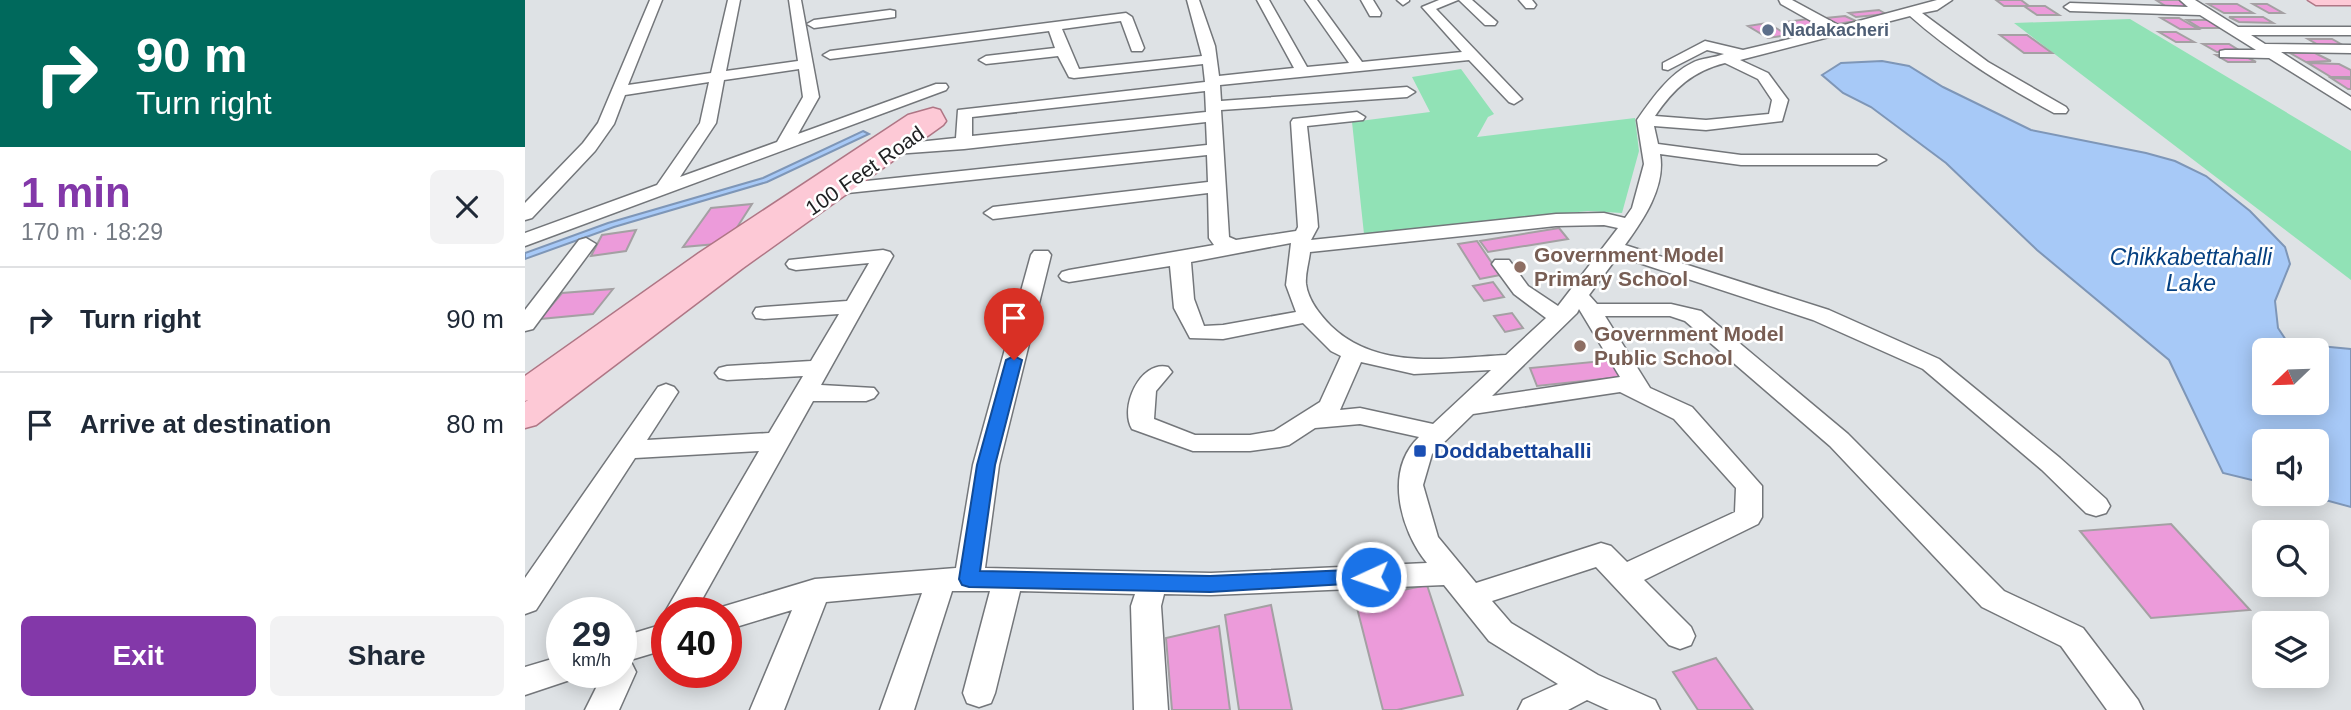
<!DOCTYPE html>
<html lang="en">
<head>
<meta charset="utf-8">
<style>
  body { margin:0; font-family:Arial,sans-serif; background:#f2f2f3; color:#1f2937; height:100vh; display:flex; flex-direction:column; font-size:26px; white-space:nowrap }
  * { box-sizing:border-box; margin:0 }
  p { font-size:23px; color:#747a83 }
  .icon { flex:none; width:38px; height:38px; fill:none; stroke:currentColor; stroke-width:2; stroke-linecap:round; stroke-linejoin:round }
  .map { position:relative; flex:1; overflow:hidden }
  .side { display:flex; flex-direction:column; background:#fff; width:525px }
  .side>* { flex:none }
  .guide { background:#00695c; color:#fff; overflow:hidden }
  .needle { width:46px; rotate:247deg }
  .fabs { position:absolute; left:1727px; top:338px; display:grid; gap:14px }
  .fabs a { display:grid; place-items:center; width:77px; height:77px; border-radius:10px; background:#fff; box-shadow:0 4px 18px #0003; font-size:35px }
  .speed { position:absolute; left:21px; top:597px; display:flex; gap:14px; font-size:35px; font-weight:700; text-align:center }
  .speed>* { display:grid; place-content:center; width:91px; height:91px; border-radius:50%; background:#fff; box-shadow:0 4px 18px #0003; line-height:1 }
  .speed small { font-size:18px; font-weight:400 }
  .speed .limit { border:10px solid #d22; background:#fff; color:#111 }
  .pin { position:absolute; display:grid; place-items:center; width:60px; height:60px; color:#fff; margin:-72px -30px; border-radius:50% 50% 50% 0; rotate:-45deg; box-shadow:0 0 7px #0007 }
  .pin .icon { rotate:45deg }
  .me { position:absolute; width:77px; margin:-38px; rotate:267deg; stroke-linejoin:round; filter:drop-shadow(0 0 5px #0008) }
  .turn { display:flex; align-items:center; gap:24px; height:147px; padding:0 21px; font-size:32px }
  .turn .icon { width:91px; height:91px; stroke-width:2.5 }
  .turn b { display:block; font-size:49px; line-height:60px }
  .round { display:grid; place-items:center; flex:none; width:74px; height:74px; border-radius:10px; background:#f2f2f3 }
  .overview { display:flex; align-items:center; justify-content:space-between; height:119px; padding:0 21px }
  h1 { font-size:42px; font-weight:800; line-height:52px; color:#8338a9 }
  .cta { display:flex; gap:14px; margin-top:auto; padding:14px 21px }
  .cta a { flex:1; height:80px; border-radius:10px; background:#8338a9; color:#fff; font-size:28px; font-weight:800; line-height:80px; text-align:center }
  .cta a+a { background:#f2f2f3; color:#1f2937 }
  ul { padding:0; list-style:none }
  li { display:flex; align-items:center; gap:21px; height:105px; padding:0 21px; border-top:2px solid #e0e1e3 }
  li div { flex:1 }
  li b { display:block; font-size:26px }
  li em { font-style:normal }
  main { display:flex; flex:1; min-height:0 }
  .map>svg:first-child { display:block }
</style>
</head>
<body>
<main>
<section class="side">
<div class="guide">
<div class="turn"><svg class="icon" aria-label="right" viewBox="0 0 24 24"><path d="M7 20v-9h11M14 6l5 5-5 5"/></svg><div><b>90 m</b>Turn right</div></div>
</div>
<div class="overview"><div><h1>1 min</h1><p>170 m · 18:29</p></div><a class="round"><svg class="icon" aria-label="close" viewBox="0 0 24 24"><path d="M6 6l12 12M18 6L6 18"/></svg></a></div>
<ul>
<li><svg class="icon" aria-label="right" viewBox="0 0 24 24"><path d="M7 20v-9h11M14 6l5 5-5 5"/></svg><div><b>Turn right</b></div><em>90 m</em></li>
<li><svg class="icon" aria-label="arrive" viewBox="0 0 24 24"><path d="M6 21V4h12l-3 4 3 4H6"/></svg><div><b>Arrive at destination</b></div><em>80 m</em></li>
</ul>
<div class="cta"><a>Exit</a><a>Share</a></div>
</section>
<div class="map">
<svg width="1826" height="710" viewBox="0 0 1826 710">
  <rect width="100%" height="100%" fill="#dee2e5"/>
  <path fill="#91e2b6" d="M1605 19 1826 151V280L1489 23Z
    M936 69 969 114 963 117 952 137 1110 118 1114 151 1097 213 1063 211 839 234 827 122 905 112 887 77Z"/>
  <path fill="#a7c9f7" stroke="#7e96b7" stroke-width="2" fill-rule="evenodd" d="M1357 61 1384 66 1418 87 1506 130 1621 153 1650 161 1681 176 1725 211 1760 247 1765 264 1750 301 1753 328 1763 343 1826 349V507L1778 494H1792V441H1740L1739 483 1698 473 1644 360 1512 250 1421 163 1346 107 1318 93 1297 75 1316 63ZM1740 350H1792V402H1740Z
    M338 131 344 134 242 182 89 227 0 259V253L83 223 238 178Z"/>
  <path fill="#ec9bda" stroke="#a4a0a3" stroke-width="2" d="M1471 0H1496L1504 6H1479Z
    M1631 0H1659L1672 8 1642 7Z
    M1683 4H1712L1728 13H1699Z
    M1728 4H1742L1758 13H1744Z
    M1499 6H1520L1534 15H1512Z
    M1354 10 1361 14 1331 17 1324 13Z
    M1320 16 1331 21 1312 24 1301 18Z
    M1704 17H1738L1748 23 1714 22Z
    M1636 18H1654L1673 29H1655Z
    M1283 19 1293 24 1270 28 1260 22Z
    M1662 20H1690L1704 28H1675Z
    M1242 23 1263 35 1243 38 1223 26Z
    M1634 32H1651L1669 42H1651Z
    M1475 35H1502L1527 53H1499Z
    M1783 39H1807L1823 48 1797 47Z
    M1678 44H1704L1717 52H1692Z
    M1765 53H1790L1806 61 1781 62Z
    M1691 55H1718L1731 62H1703Z
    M1783 63 1814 64 1826 70V77H1806Z
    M1806 78 1826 79V89H1823Z
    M227 204 202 243 158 247 186 208Z
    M1034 228 1043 239 963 252 955 241Z
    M111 230 101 251 66 256 77 235Z
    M952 241 975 275 955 279 933 244Z
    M968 282 979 297 959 301 948 286Z
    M88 289 68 314 15 319 37 293Z
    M987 313 998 328 980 332 969 316Z
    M1088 360 1096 377 1012 386 1005 368Z
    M1646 524 1725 610 1626 618 1555 531Z
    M902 585 938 695 872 710H858L830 600Z
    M746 605 767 710H714L700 615Z
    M694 626 705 710H647L641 638Z
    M1191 658 1228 710H1173L1148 672Z"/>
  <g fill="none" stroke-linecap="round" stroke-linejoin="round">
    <g stroke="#73767a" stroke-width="3">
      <path id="minor" d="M125 0H137L103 85 186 73 203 0H215L201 71 273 61 264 0H276L294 97 273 134 411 84H421L423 87 421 90 0 246V233L132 185 175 123 184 82 100 95 89 124 70 151 7 218 0 220V203L58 143 73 123ZM274 69 278 97 252 142 155 177 191 123 199 80Z
        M662 0H674L690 46 694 76 769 68 732 0H744L782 67 824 63 780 0H792L837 62 937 52 897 7 914 0H933L911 9 997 99 989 104 984 102 944 60 695 85 696 101 882 87 890 92 882 97 696 110 704 237 711 240 771 231 773 227 766 122 768 119 832 112 840 117 838 120 782 126 792 215 793 227 786 240 1031 214 1079 213 1100 218 1107 208 1119 164 1112 120C1126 100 1144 74 1167 63 1176 58 1189 58 1199 54L1182 50 1143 70 1138 69V63L1180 41 1218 50 1302 30 1256 4 1254 0H1267L1315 26 1412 0H1427L1412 10 1397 13 1463 62 1541 107 1543 110 1541 113H1529C1478 85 1429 55 1385 16L1215 60 1243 73 1263 100 1257 121 1181 130 1129 126 1133 144 1216 155H1352L1361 160 1352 165H1216L1135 154C1141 187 1118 220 1100 245L1304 310 1414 359 1535 458 1581 499 1585 506 1581 513 1571 516 1561 513 1517 470 1398 369 1288 320 1093 256 1064 295 1072 304H1146L1176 311 1323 434 1479 591 1558 628 1613 700 1618 710H1582L1536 646 1457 607 1305 446 1160 321 1145 316H1080L1125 388 1167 407 1237 486V517L1233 524 1119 580 1166 627 1170 636 1166 645 1155 649 1144 645 1071 567 967 601 986 623 1073 675 1130 700 1135 710H1084L1062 700 1043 710H993L998 700 1033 684 964 641 919 585 686 595 639 594 636 606 643 710H609L606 606 610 594 495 591 470 693 466 703 454 707 442 703 438 693 465 591H427L389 710H355L397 593 301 602 259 710H225L267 610 201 630V612H189L190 609 290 579 431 568 448 465 506 255 509 251H523L526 255 474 465 460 568 686 573 902 563C875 530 859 470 894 437L835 424 790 428 764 445 755 447 725 451H668L607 429C594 408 615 360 643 367L647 372 631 391 629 419 670 435H725L749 431 795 402 816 356 806 351 778 323 698 339 665 338 649 308 645 266 544 282 537 280 534 276 537 272 544 270 689 245 684 238 683 193 468 219 459 213 468 207 683 182 682 155 313 194 304 189 313 184 682 145 681 122 439 149 370 154 362 149 364 145 431 138 433 110 680 82 678 64 549 78 544 77 533 56 461 64 454 60 461 56 530 48 524 31 305 59 298 55 305 51 601 13 607 17 619 48 617 51H607L596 21 537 29 554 69 677 56ZM1200 63 1233 79 1247 100 1244 114 1181 120 1130 116C1149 88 1168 71 1200 63ZM680 91 681 112 447 136V117ZM1079 225 1093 228 1033 306 1003 286 984 260H970L967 264 989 294 1021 318 981 355C921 358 853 371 806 326 795 315 783 300 781 284 780 274 784 262 785 252L1031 226ZM766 243 761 285 771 312 698 325 679 326 669 299 666 262ZM1054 309 1095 377 967 396 1052 313ZM836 362 889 374 966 370 908 424 835 408 815 410ZM1095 392 1149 419 1211 488 1210 512 1102 562 1086 546 1076 543 951 583 913 537 898 485 907 454 948 414Z
        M836 0H848L856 13 855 16H845Z
        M872 0H884V1L878 5Z
        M934 0H947L972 22 970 25H960Z
        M994 0H1007L1011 5 1009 8H1001Z
        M1655 0H1670L1713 27H1826V35H1726L1740 44 1826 45V53L1756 52 1826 97V109L1744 58 1695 57V51L1700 50H1731L1675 15 1545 11 1539 7 1545 3 1663 7Z
        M365 10 370 11V17L289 28 282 24 289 20Z
        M61 238 71 244 8 329 0 331V310L54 240Z
        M358 250 365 252 368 256 296 385 349 388 353 393 349 398 341 401H288L170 612H142V616L140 612 234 451 110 458 11 610 0 614V578L133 387 141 384 149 387 153 392 122 440 244 433 278 376 202 380 194 378 190 373 194 368 202 366 286 361 314 314 239 319 231 318 228 313 231 308 239 307 322 301 344 263 271 270 264 268 261 264 264 260Z
        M142 623V649L102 661 106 662 111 672 94 710H60L79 672H96V637Z
        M37 656V672H51L48 679 0 695V667Z"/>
    </g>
    <g stroke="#af7685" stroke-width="3">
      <path id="major" d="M1783 0H1826V5H1791Z
        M408 108 415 110 421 121 418 125 218 268 11 425 0 428V402L3 400 0 401V376L174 253 383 115Z"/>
    </g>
    <use href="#minor" fill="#fff" fill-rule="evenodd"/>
    <use href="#major" fill="#fdc9d6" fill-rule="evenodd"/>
  </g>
  <path fill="#1a73e8" stroke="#114b97" stroke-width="2" d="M489 356 497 360 470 465 455 571 685 576 846 569 854 571 857 577 854 582 685 592 444 587 437 585 434 579 452 465 481 360Z"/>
  <circle fill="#5c6f8a" stroke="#fff" stroke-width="2.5" cx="1243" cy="30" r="7"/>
  <g fill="#8d6e63" stroke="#fff" stroke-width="2.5">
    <circle cx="995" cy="267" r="7"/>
    <circle cx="1055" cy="346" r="7"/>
  </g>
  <rect fill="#1a4fb4" stroke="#fff" stroke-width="2.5" x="888" y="444" width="14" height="14" rx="3.5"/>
  <g text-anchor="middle" stroke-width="5" stroke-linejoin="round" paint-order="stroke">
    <g font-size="18" font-weight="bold" fill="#4e5e75" stroke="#fff" text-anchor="start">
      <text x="1257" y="36">Nadakacheri</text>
    </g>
    <g font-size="21" fill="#1f2022" stroke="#fff">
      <text transform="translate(340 171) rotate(-35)" y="7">100 Feet Road</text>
    </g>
    <g font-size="21" font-weight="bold" fill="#785e54" stroke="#fff" text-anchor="start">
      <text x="1009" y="262">Government Model<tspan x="1009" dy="24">Primary School</tspan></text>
      <text x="1069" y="341">Government Model<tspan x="1069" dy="24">Public School</tspan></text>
    </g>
    <g font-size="21" font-weight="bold" fill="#164399" stroke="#fff" text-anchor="start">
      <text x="909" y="458">Doddabettahalli</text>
    </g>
    <g font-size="23" font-style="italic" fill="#054081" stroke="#fff">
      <text x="1666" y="265">Chikkabettahalli<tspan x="1666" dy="26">Lake</tspan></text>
    </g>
  </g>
</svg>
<div class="fabs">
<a><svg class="needle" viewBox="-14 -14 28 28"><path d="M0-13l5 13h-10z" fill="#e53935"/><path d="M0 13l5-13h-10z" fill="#747a83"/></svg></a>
<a><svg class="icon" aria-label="sound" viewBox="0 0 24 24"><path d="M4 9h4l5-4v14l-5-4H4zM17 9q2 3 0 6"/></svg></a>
<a><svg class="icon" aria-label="search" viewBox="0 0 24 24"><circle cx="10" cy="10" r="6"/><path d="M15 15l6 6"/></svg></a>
<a><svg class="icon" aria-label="layers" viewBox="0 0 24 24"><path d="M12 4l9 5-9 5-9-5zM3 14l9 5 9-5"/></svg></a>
</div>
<div class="speed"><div>29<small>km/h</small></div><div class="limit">40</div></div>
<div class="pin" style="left:489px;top:360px;background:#d93025"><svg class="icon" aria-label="arrive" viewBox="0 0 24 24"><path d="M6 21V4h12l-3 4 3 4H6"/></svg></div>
<svg class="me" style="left:846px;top:577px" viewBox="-20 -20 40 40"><circle r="17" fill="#1a73e8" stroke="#fff" stroke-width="3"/><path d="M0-11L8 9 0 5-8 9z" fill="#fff"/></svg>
</div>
</main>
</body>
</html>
